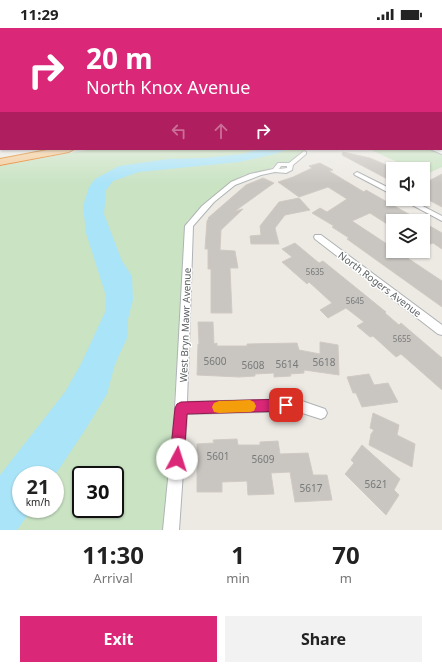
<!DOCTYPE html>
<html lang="en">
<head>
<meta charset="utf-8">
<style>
  body { margin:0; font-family:"Noto Sans",sans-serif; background:#f2f2f2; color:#222; height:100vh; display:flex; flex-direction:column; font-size:15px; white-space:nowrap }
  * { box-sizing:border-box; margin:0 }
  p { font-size:13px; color:#767676 }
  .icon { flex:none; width:22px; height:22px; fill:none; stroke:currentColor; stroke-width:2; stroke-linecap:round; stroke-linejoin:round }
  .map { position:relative; height:502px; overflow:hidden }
  .sheet { display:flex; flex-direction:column; background:#fff; flex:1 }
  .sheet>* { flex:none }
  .hud { position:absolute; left:0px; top:0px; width:442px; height:122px; box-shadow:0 1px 3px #0004; background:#db2777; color:#fff; overflow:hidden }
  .buttons { position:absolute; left:386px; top:134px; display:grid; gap:8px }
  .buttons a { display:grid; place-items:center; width:44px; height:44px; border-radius:0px; background:#fff; box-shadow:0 1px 3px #0004; font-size:20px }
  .speed { position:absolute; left:12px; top:438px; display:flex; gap:8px; font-size:20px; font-weight:700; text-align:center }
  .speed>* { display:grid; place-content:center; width:52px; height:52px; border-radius:50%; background:#fff; box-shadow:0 1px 3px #0004; line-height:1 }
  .speed small { font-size:10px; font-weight:400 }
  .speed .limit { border:2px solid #111; border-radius:6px; background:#fff; color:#111 }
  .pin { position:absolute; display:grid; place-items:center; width:34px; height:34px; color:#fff; margin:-17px; border-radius:8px; box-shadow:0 2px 6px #0006 }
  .me { position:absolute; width:44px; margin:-22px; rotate:5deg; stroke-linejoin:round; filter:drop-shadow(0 0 3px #0008) }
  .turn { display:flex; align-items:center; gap:14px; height:84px; padding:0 20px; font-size:18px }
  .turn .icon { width:52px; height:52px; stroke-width:2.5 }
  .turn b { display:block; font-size:28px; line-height:34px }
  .lanes { display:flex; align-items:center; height:38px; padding:0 20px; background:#0003; justify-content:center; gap:20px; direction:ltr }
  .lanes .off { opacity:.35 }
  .eta { display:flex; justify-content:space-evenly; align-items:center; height:68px; text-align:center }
  .eta b { font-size:24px; font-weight:700; line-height:28px }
  .cta { display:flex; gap:8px; margin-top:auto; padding:8px 20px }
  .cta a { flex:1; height:46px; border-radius:0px; background:#db2777; color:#fff; font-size:16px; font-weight:700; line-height:46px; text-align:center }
  .cta a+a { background:#f2f2f2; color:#222 }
  .status { display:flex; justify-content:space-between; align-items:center; height:28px; padding:0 20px; background:#fff; direction:ltr }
  .status svg { height:11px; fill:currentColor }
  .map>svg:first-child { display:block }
</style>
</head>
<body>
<div class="status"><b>11:29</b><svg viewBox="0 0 49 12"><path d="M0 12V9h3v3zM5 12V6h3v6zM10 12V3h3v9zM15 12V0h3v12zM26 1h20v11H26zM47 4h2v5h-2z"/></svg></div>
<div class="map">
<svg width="442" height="502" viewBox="0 0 442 502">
  <rect width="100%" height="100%" fill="#edeae4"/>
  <path fill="#c9e3c3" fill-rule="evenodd" d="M92 121H305L291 134 277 135 270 141 244 147 231 154 187 193 165 502H0V138ZM21 447H55V481H21ZM81 447H115V481H81Z
    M369 121H430L442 126V139L425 147 423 146V141H412Z"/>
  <path fill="#aae4f8" d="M260 121H289L275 126 239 134 139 144 113 153 106 162 104 186 122 233 132 248 133 272 128 291 127 310 115 336 107 366 87 399 55 447H21V481H32L17 502H0V447L65 364 81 336 105 284 106 268 86 205 83 178 89 159 95 151 119 138 168 131 204 130 243 126Z"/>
  <path fill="#c9c5c1" stroke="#d1cac3" d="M343 124 370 130 393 140V154L342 127Z
    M320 135 333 142 329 143 364 164 366 162 421 193H402L399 191 387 196 370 185 352 193 393 220V223H397L442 253V279L347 211 349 210 332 199 334 198 312 185 320 180 327 184 347 171 328 159 299 169 278 154 293 149 312 140 309 138Z
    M442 146V179L423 169V156Z
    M263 150 274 155 235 183 243 181 221 202 220 222 235 223 238 240H230L232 285H211V241H208V221H205L207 193 209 190H208L246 157Z
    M299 170 310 182 285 187 275 200 279 216H251L250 208 261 207 260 198 279 174Z
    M423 194 442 205V221L433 215 423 219Z
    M295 215 319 235 323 233 386 284 385 285 399 297 401 295 442 330V362L401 326 396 329 373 308 370 309 357 298 364 294 346 280 328 290 320 282 332 275 309 254 307 256 282 234 292 229 282 221Z
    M198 294H213L214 316 217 315V318H247V316L297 315 299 322 320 326V314L338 317 339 347 304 342V345L290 346 291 348 274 349V345L255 346V348L239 349 197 347 198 316H199Z
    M369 346 374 357 388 355 398 374 362 379 356 365H353L347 349Z
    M373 385 399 397 397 407 415 416 412 439 369 417 371 406 374 402 370 400Z
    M237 411 238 417H260V414L278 413 280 426 308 425 313 447H327L332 472 295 474 290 444 271 445 274 466 248 467 247 453 222 454V464H197V416L214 415 213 412Z
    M362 417 400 451 394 462 399 467 386 487 345 446 354 435 351 432Z"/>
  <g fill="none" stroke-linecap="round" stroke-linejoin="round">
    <g stroke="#afb3b5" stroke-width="2">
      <path id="minor" d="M431 121 442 122V126L432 122Z
        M304 123 306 124V126L293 137 292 142 286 145 275 144 261 147 235 157 214 174 193 198 187 374 296 371 325 381 327 385 325 389 321 391 296 383 187 386 179 502H163L175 380 185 198 202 178 231 154 250 146 273 141 278 135H289ZM281 138H287V140L279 141Z
        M357 144 393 162V167L355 147 354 146Z
        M401 171H409L442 188V193Z
        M315 207H321L442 297V307L438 306 315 211 314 209Z"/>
    </g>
    <g stroke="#e5aa65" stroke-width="2">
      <path id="primary" d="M441 88H442V92H441Z"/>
    </g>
    <g stroke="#de7a14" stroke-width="2">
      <path id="motorway" d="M0 89H1V95H0Z
        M52 121H74L69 124 0 137V131Z"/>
    </g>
    <use href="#minor" fill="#fff" fill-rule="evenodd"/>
    <use href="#primary" fill="#f8dfaf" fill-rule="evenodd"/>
    <use href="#motorway" fill="#f4ca95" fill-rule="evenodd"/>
  </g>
  <linearGradient id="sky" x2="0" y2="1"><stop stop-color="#8fc7ee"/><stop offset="0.55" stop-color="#f7f6f3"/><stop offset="1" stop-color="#f7f6f3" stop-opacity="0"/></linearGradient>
  <rect width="442" height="156" fill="url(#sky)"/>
  <path fill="#db2777" stroke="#8e194d" d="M286 371 290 373 292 377 290 381 286 383 187 386 184 431 182 436 177 438 172 436 170 431 175 380 177 376 181 374Z"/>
  <path fill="#f59e0b" d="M250 372 254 374 256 378 254 383 250 384 219 385 214 384 212 379 214 375 219 373Z"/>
  <g text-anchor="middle" stroke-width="3" stroke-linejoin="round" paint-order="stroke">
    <g font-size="8" fill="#777a7a">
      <text x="315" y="247">5635</text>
      <text x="355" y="276">5645</text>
      <text x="402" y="314">5655</text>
    </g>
    <g font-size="10" fill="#5c6163" stroke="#fff">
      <text transform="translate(380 256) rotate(37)" y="4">North Rogers Avenue</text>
      <text transform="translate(185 297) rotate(-88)" y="4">West Bryn Mawr Avenue</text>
    </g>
    <g font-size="10" fill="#777a7a">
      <text x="215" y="337">5600</text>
      <text x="324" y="338">5618</text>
      <text x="287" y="340">5614</text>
      <text x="253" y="341">5608</text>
      <text x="218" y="432">5601</text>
      <text x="263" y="435">5609</text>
      <text x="376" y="460">5621</text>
      <text x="311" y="464">5617</text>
    </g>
  </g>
</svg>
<div class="buttons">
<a><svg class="icon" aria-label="sound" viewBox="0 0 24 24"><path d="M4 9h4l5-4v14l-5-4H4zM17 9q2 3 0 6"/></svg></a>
<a><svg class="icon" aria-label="layers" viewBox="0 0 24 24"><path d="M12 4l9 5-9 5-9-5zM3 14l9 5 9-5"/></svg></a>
</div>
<div class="speed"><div>21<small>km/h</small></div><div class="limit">30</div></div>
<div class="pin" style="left:286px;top:377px;background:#d93025"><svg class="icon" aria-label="arrive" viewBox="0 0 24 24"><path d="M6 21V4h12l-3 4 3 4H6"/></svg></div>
<svg class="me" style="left:177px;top:431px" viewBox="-20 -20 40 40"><circle r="19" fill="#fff"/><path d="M0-13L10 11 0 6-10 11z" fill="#db2777"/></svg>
<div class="hud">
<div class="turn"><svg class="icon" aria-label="right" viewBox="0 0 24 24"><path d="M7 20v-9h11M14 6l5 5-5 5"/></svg><div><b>20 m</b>North Knox Avenue</div></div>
<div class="lanes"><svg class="icon off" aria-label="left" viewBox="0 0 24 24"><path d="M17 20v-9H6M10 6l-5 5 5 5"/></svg><svg class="icon off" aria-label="ahead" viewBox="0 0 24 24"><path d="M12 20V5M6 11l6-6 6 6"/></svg><svg class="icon" aria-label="right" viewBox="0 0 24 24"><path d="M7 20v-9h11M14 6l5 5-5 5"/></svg></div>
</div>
</div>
<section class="sheet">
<div class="eta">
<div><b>11:30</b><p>Arrival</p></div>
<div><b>1</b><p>min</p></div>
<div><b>70</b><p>m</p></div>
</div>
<div class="cta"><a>Exit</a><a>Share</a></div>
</section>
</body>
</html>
